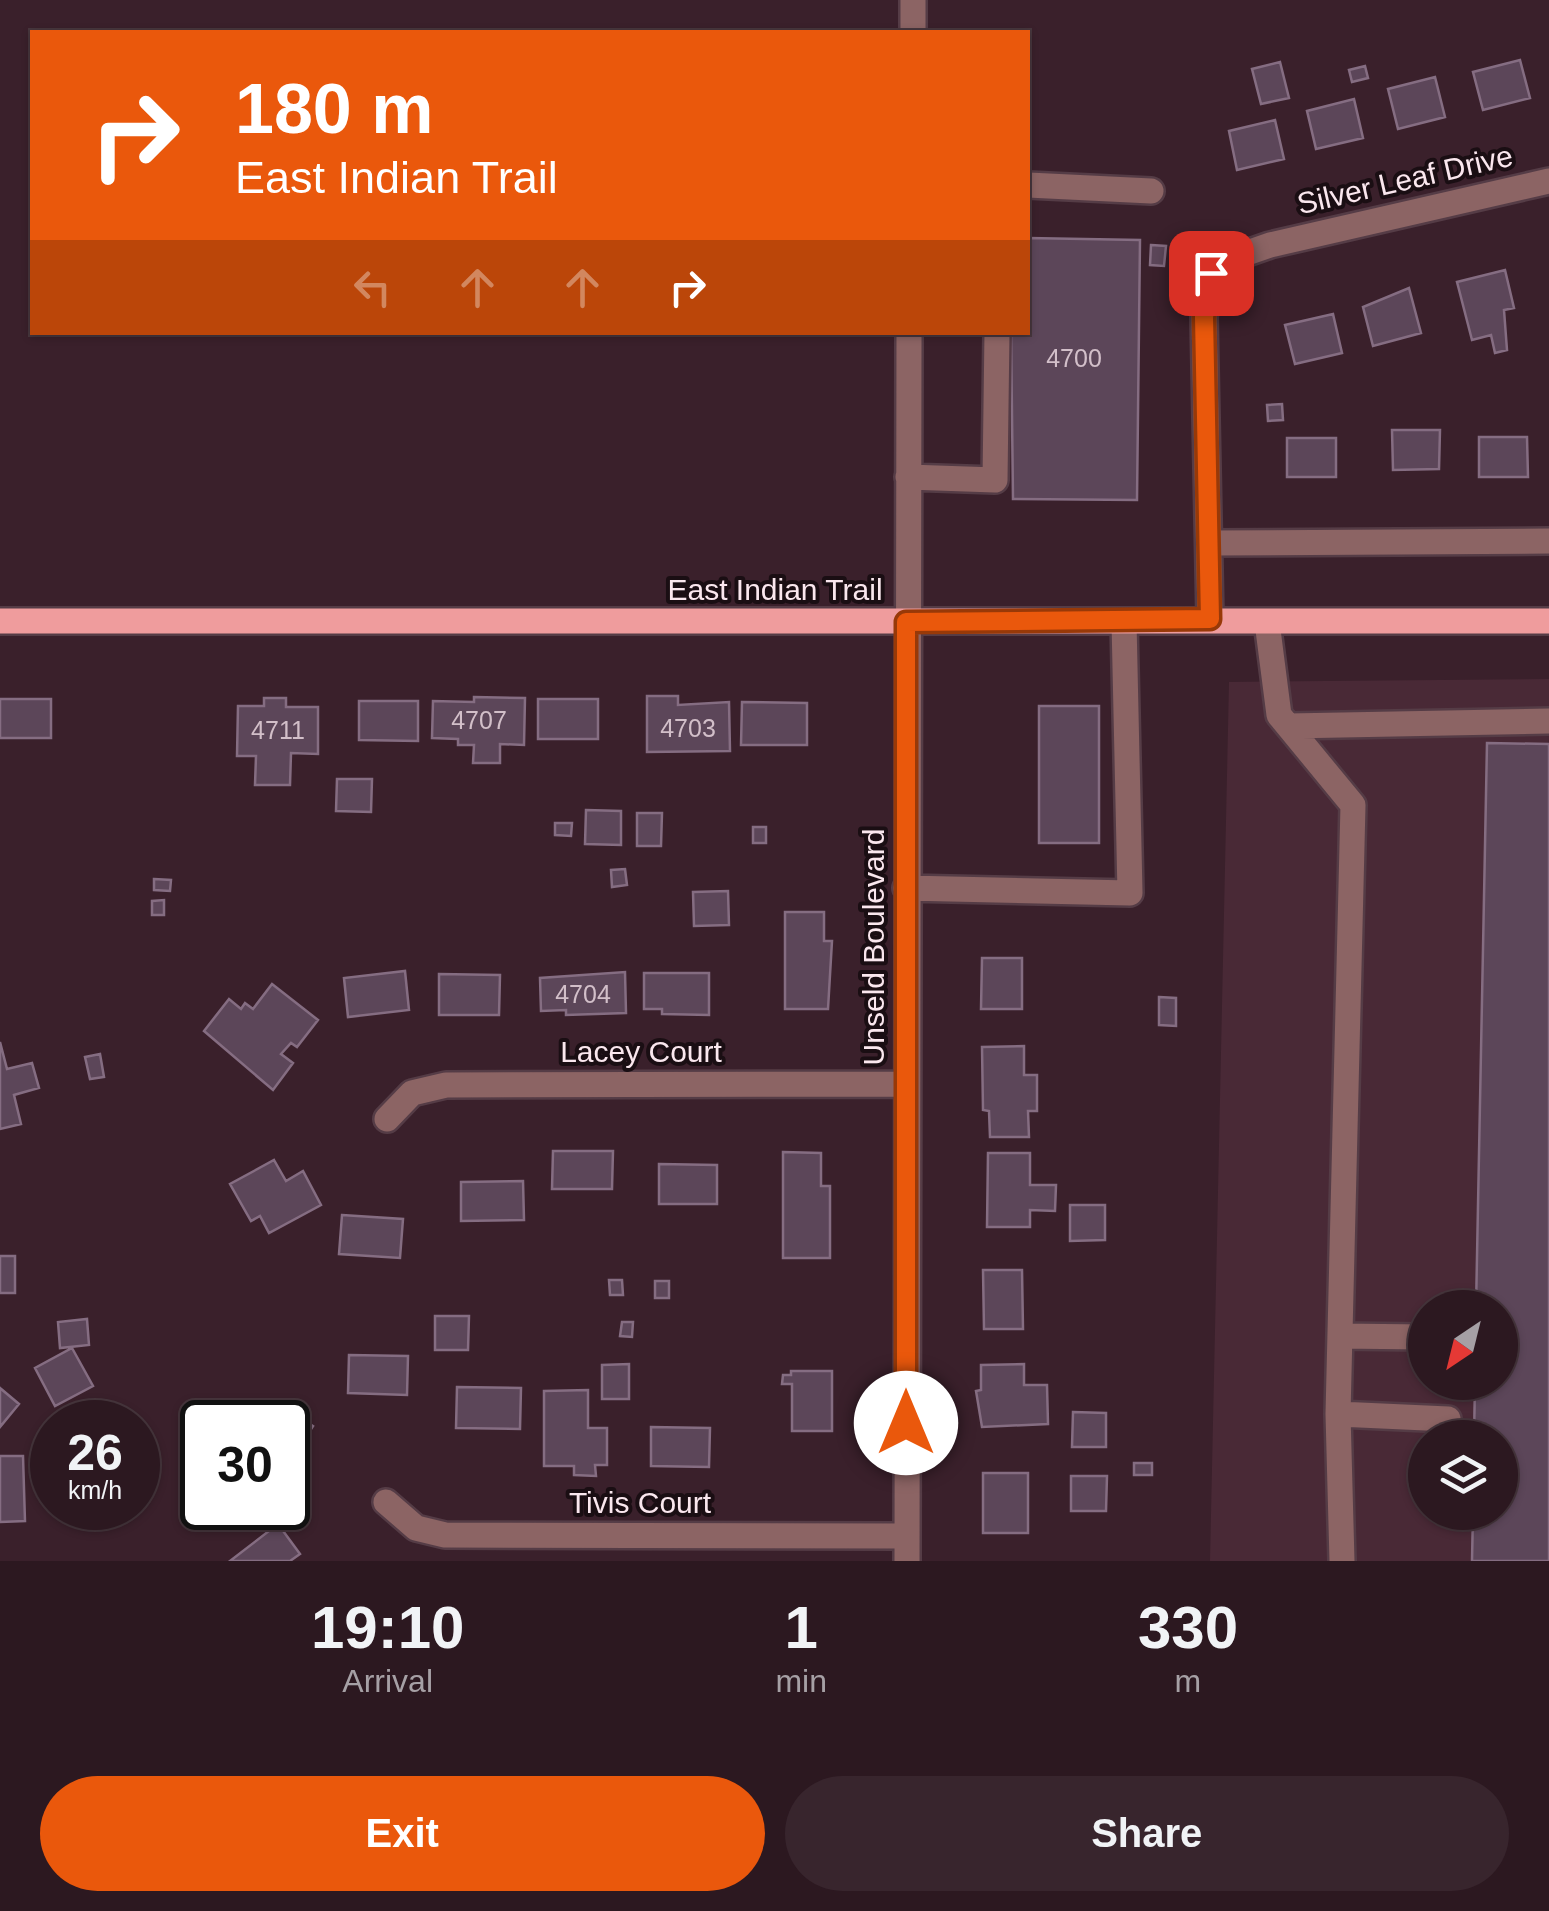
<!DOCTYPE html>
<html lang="en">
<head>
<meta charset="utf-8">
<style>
  body { margin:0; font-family:Arial,sans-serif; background:#38252d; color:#f1f3f6; height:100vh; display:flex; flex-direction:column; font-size:38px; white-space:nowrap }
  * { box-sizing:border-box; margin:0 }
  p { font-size:32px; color:#a6a0a5 }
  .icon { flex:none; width:55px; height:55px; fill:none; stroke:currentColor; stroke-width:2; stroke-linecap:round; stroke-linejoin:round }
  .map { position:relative; height:1561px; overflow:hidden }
  .drawer { display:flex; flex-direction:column; background:#2c1820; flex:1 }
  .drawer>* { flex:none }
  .top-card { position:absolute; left:30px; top:30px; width:1000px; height:305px; border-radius:0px; box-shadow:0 2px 8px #0004,0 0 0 2px #48373e; background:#ea580c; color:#fff; overflow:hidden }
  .needle { width:65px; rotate:215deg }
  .fabs { position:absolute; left:1408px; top:1290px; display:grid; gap:20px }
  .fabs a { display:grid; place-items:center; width:110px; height:110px; border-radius:50%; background:#2c1820; box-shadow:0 2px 8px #0004,0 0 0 2px #48373e; font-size:50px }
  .speed { position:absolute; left:30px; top:1400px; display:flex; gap:20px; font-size:50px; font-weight:700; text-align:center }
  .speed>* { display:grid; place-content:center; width:130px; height:130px; border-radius:50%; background:#2c1820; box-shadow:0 2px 8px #0004,0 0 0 2px #48373e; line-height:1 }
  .speed small { font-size:25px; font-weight:400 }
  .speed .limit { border:5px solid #111; border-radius:15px; background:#fff; color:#111 }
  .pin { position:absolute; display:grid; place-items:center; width:85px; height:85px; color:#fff; margin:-42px; border-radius:20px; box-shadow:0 5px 15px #0006 }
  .me { position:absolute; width:110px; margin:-55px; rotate:0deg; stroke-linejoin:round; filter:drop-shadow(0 0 8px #0008) }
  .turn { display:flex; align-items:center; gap:35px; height:210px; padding:0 40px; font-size:45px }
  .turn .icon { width:130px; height:130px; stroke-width:2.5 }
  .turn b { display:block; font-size:70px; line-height:85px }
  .lanes { display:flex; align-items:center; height:95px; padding:0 40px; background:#0003; justify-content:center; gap:50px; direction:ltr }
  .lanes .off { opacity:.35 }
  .eta { display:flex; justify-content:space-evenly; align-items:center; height:170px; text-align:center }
  .eta b { font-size:60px; font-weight:700; line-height:70px }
  .button { display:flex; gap:20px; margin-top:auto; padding:20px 40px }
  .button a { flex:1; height:115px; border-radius:60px; background:#ea580c; color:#fff; font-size:40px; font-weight:700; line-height:115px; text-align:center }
  .button a+a { background:#38252d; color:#f1f3f6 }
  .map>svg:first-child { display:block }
</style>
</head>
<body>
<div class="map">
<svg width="1549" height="1561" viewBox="0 0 1549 1561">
  <rect width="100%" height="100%" fill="#3a202b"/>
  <path fill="#492936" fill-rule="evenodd" d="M1549 679V1561H1210L1229 682ZM1425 1308H1500V1382H1425ZM1425 1438H1500V1512H1425Z"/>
  <path fill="#5c4659" stroke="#856d82" stroke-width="2.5" d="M1520 60 1530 98 1483 110 1473 72Z
    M1280 62 1289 98 1261 104 1252 69Z
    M1365 66 1368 78 1352 82 1349 70Z
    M1435 77 1445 117 1398 129 1388 89Z
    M1354 99 1363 138 1316 149 1307 111Z
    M1275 120 1284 159 1237 170 1229 131Z
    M1028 238 1140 240 1137 500 1013 499 1011 332H1028Z
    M1151 245 1166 246 1164 266 1150 265Z
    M1505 270 1514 308 1504 310 1507 350 1495 353 1491 335 1472 340 1457 282Z
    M1409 288 1421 333 1373 346 1363 307Z
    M1333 314 1342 353 1295 364 1285 325Z
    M1282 404 1283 420 1268 421 1267 405Z
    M1392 430H1440L1439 469 1393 470Z
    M1479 437H1527L1528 477H1479Z
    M1287 438H1336V477H1287Z
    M647 696H678V705L729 702 730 751 647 752Z
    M474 697 525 698 524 745 500 744V763H473L474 745H458V739L432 738 433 701 474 702Z
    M264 698H286V707H318V754L291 753 290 785H255L256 756H237L238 706H264Z
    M0 699H51V738H0Z
    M538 699H598V739H538Z
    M359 701H418V741L359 740Z
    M742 702 807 703V745H741Z
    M1039 706H1099V843H1039Z
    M1487 743 1549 744V1561H1472L1473 1512H1500V1438H1474L1475 1382H1500V1308H1476Z
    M337 779H372L371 812 336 811Z
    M586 810 621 811V845L585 844Z
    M637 813H662L661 846H637Z
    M555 823H572L571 836 555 835Z
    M753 827H766V843H753Z
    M625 869 627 885 612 887 611 870Z
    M154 879 171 880 170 891 154 890Z
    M728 891 729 925 694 926 693 892Z
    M164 900V915H152V901Z
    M785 912H824V941H832L828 1009H785Z
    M982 958H1022V1009H981Z
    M405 971 409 1010 348 1017 344 978Z
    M625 972 626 1013 566 1015V1010L541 1011 540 978Z
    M644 973H709V1015L662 1014V1009H644Z
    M439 974 500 975 499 1015H439Z
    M272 984 318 1020 297 1047 291 1043 281 1054 293 1063 273 1090 204 1031 229 999 241 1009 245 1003 253 1009Z
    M1159 997 1176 998V1026L1159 1025Z
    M0 1042 7 1069 32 1063 39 1088 14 1095 21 1124 0 1129Z
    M1024 1046V1075H1037V1111H1028L1029 1137H990L989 1111 983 1110 982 1047Z
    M100 1054 104 1077 90 1079 85 1057Z
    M553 1151H613L612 1189H552Z
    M783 1152 821 1153V1186H830V1258H783Z
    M988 1153H1030V1185H1056L1055 1211 1030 1210V1227H987Z
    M274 1160 286 1181 303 1171 321 1205 269 1233 260 1216 251 1221 230 1184Z
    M659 1164 717 1165V1204H659Z
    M523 1181 524 1220 461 1221V1182Z
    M1070 1205H1105V1240L1070 1241Z
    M342 1215 403 1219 400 1258 339 1254Z
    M0 1256H15V1293H0Z
    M983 1270H1022L1023 1329H984Z
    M609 1280H622L623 1295H610Z
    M655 1281H669V1298H655Z
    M435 1316H469L468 1350H435Z
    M87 1319 89 1345 60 1348 58 1322Z
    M622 1322H633L632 1337 620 1336Z
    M72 1348 93 1386 55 1406 35 1368Z
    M349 1355 408 1356 407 1395 348 1393Z
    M629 1364V1399H602V1365Z
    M1024 1364V1385H1047L1048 1424 982 1427 976 1391 981 1390V1365Z
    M791 1371H832V1431H792V1384H782L783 1375H791Z
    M457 1387 521 1388 520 1429 456 1428Z
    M0 1388 19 1404 0 1427Z
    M588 1390V1428H607V1465H595L596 1476 574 1475V1466H544V1391Z
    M280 1404 313 1426 288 1465V1422H268Z
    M1073 1412 1106 1413V1447H1072Z
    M651 1427 710 1428 709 1467 651 1466Z
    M0 1456H23L25 1521 0 1522Z
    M1134 1463H1152V1475H1134Z
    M983 1473H1028V1533H983Z
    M1071 1476H1107L1106 1511H1071Z
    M278 1524 300 1554 290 1561H230Z"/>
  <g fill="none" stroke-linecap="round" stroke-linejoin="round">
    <g stroke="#553c46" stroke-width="30">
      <path id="minor" d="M913 32V0
        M1028 185 1151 191
        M908 477 995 480 997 332
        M1209 543 1549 541
        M1210 619 1204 317 1211 273 1227 260 1270 245 1549 181
        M1267 622 1279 715 1353 805 1338 1414 1342 1561
        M1289 726 1549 721
        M906 888 1130 893 1124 622
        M387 1119 412 1093 446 1085 907 1084
        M1340 1336 1425 1337
        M1338 1414 1448 1419
        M386 1502 416 1528 445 1535 906 1536
        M907 1561 909 332"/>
    </g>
    <g stroke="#553c46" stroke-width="30">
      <path id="major" d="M0 621H1549"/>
    </g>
    <use href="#minor" stroke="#8c6464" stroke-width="25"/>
    <use href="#major" stroke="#ef9c9d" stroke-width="25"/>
  </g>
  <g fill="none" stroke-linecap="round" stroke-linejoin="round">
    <g stroke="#983908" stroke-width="25">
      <path id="route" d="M906 1423V622L1210 619 1204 317 1211 273"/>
    </g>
    <use href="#route" stroke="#ea580c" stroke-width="18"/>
  </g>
  <g text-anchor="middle" stroke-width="8" stroke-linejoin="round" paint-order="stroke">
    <g font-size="25" fill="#d2bfc9">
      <text x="1074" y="367">4700</text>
      <text x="479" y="729">4707</text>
      <text x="688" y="737">4703</text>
      <text x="278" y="739">4711</text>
      <text x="583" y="1003">4704</text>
    </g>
    <g font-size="30" fill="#fae7ee" stroke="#1a0e13">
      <text transform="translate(1405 180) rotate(-13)" y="10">Silver Leaf Drive</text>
      <text x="775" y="600">East Indian Trail</text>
      <text transform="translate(874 947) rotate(-90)" y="10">Unseld Boulevard</text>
      <text x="641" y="1062">Lacey Court</text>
      <text x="640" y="1513">Tivis Court</text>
    </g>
  </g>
</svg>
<div class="fabs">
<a><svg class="needle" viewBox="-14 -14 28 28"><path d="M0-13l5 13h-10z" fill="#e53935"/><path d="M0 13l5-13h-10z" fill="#a6a0a5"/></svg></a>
<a><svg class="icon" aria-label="layers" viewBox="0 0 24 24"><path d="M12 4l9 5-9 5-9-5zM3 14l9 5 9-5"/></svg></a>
</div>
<div class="speed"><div>26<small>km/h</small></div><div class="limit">30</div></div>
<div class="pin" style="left:1211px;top:273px;background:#d93025"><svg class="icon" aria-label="arrive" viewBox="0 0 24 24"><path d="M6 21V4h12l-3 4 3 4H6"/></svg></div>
<svg class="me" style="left:906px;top:1423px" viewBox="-20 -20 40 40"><circle r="19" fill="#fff"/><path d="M0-13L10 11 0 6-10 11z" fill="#ea580c"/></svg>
<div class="top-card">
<div class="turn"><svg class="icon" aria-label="right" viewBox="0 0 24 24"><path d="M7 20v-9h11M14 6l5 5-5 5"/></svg><div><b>180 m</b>East Indian Trail</div></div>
<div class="lanes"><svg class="icon off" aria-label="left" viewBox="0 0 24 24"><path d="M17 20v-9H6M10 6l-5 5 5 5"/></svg><svg class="icon off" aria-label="ahead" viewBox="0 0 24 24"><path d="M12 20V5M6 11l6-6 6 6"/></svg><svg class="icon off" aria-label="ahead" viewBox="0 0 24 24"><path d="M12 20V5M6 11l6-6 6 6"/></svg><svg class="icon" aria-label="right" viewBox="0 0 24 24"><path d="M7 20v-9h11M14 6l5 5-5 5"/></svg></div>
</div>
</div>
<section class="drawer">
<div class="eta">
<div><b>19:10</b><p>Arrival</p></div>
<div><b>1</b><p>min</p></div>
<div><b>330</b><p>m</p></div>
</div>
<div class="button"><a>Exit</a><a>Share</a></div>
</section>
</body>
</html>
